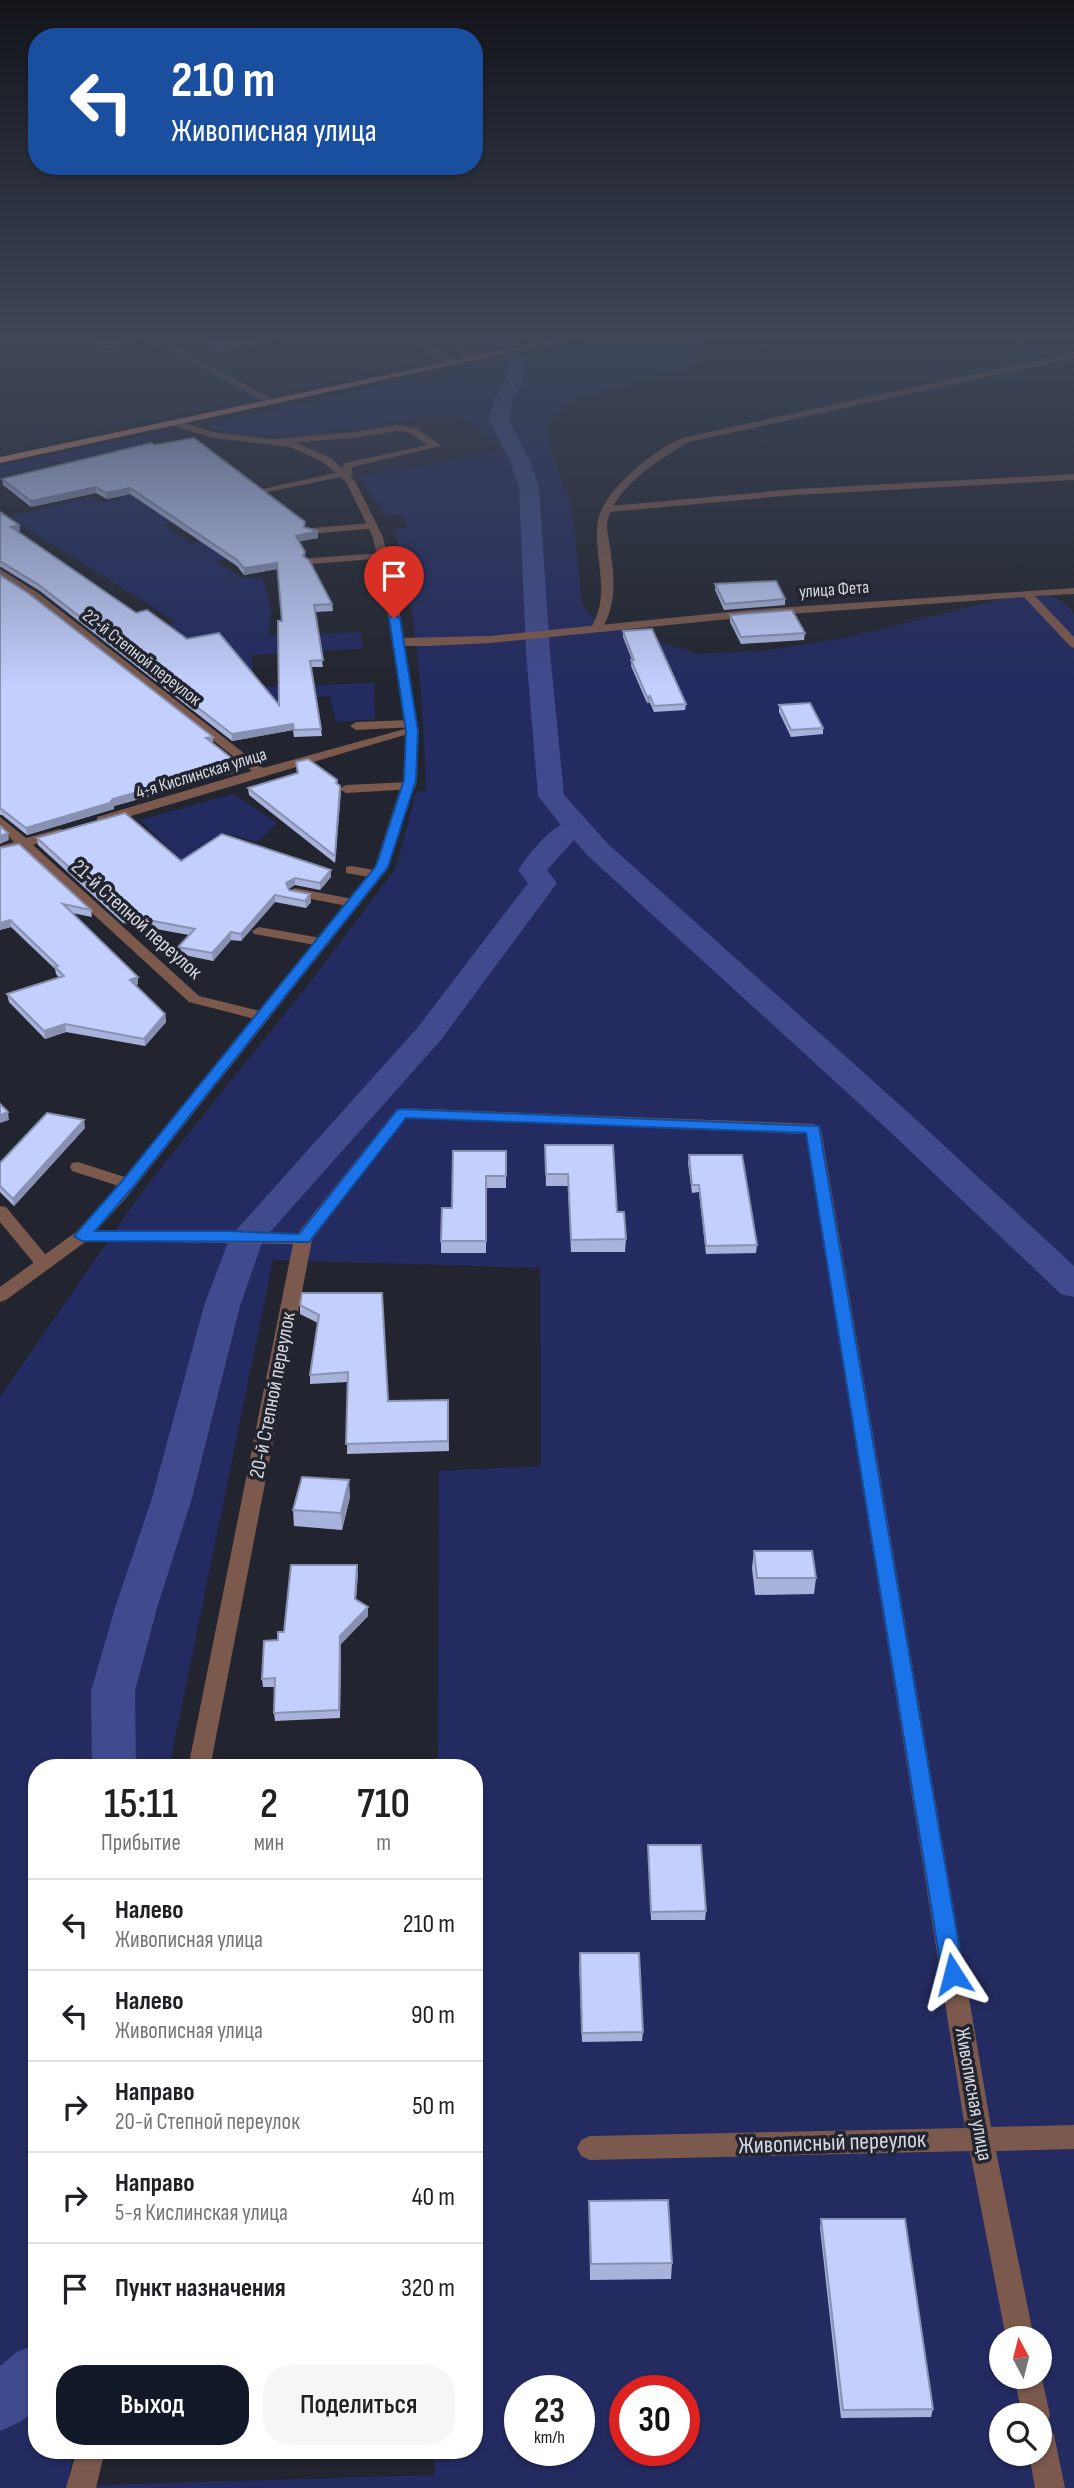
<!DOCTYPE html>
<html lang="ru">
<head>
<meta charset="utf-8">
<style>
  body { margin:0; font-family:"Sofia Sans Condensed",sans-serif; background:#f6f6f6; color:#202124; height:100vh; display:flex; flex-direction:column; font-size:26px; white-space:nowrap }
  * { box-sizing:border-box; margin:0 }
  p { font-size:23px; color:#757577 }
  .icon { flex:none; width:38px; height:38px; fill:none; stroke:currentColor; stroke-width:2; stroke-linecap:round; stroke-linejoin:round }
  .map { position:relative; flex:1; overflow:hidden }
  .details { position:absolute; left:28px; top:1759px; width:455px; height:700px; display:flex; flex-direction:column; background:#fff; border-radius:28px; box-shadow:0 2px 5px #0004 }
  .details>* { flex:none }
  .guide { position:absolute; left:28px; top:28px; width:455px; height:147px; border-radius:28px; box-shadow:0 2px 5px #0004; background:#1a4fa0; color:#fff; overflow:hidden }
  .needle { width:46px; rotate:353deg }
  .controls { position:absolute; left:989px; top:2326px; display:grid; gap:14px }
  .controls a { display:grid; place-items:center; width:63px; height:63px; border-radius:50%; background:#fff; box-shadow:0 2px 5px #0004; font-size:35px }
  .speed { position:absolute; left:504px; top:2375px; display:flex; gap:14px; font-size:35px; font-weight:700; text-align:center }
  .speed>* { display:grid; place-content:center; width:91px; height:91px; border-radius:50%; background:#fff; box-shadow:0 2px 5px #0004; line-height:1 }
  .speed small { font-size:18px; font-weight:400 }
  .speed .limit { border:10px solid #d22; background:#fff; color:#111 }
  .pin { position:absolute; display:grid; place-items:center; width:60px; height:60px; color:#fff; margin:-72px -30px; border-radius:50% 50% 50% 0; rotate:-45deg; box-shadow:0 0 7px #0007 }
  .pin .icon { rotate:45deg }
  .me { position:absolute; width:77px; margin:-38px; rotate:351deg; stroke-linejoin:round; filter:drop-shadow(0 0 5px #0008) }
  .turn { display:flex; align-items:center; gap:24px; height:147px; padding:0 28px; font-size:32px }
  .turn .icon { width:91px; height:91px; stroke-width:2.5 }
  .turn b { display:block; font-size:49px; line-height:60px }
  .eta { display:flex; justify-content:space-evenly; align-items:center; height:119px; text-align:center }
  .eta b { font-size:42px; font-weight:600; line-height:49px }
  .primary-button { display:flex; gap:14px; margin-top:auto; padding:14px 28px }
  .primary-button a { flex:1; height:80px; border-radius:28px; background:#111827; color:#fff; font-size:28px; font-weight:600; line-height:80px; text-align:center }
  .primary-button a+a { background:#f6f6f6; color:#202124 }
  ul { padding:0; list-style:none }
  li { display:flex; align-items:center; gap:21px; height:91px; padding:0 28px; border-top:2px solid #e0e0e0 }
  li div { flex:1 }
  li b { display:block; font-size:26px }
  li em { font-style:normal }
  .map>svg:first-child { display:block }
</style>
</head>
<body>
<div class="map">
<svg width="1074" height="2488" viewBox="0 0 1074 2488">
  <rect width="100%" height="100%" fill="#22252f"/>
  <path fill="#282b3c" d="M0 338H540L0 453Z
    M451 409 506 450 342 480 292 432Z"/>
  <path fill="#242b60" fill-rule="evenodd" d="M601 338H700L699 364 573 401 550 419 547 429 553 457 572 507 582 604 598 623 699 654 770 650 849 637 1023 594C1045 593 1060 596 1074 613V2488H0V1397L141 1193 311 981 396 868 416 792 426 790C423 704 418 613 394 529L407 528 403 515 386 516 358 477 505 450 458 415 412 417 413 419C343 431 283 442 213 430L210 426 216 422 511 357 514 360 511 363 514 372 510 383 520 377 521 360 517 356ZM273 1260 540 1268 541 1466 439 1471 438 1767 474 1768V2450H435L434 2475 68 2486 73 2450H37V1768H169ZM1001 2338H1040V2376H1001ZM520 2390H579V2450H520ZM625 2390H684V2450H625ZM1001 2415H1040V2454H1001Z
    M161 432 185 434 0 476V466Z
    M99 478 202 515 163 525 191 544 221 537 244 553 216 562 241 577 263 578 271 608 269 636 360 632 363 649 251 655 255 687 374 683 375 719 336 722 330 696 251 701 158 628 176 622 9 517 91 497 101 503 123 498Z
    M233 794 277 823 257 842 224 833 182 861 140 820Z"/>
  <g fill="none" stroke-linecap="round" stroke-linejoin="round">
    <path fill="#3f4b8d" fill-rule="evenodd" d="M480 338H503L527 360 524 364V379L512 401 509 420 529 459 539 487 550 652 564 795 608 844 910 1114 1074 1266V1297L1061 1294 886 1128 588 856 574 840 547 870 557 883 440 1041 263 1240 240 1306 192 1498 157 1608 135 1691 136 1768H92L91 1691 115 1608 152 1498 204 1306 230 1237 418 1027 528 883 518 870C530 853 543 835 561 825L538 796 526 652 519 487 509 459 489 420 494 401 506 379 508 360Z
      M37 2344V2409L20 2422 0 2431V2366L17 2352Z"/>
    <path fill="#7b594d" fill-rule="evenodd" d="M145 338H157L278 402 270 404Z
      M405 338H416L459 363 451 365Z
      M436 338H447L480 359 472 361Z
      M1074 352V358L689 442C661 458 611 489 607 525 607 532 609 540 610 547 614 576 618 604 601 630L591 628C611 594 595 563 597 527 598 493 656 447 686 437Z
      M398 425 416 428 441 446 352 467 351 477 346 480 341 477 263 493 258 490 340 472 345 463 428 445 410 433 398 431 355 438 275 444 270 441 272 439 355 432Z
      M373 523 377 524V528L311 534 306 531 311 528Z
      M383 553 388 556 387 558 311 564 306 561 311 558Z
      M411 720 417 724 415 727 356 730 350 726 356 722Z
      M409 782 416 786 414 789 346 793 339 789 346 785Z
      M351 866 380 871 382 874 375 878 346 873V867Z
      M295 888 353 899 360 903 353 907 290 895 288 892Z
      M259 927 321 938 328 942 321 946 254 934 252 931Z
      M78 1162 134 1180 136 1184 128 1189 72 1171 70 1167 72 1163Z"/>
    <path fill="#7b594d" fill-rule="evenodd" d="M1074 474V480L796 495 610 512 605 509 610 506 796 489Z
      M0 569 38 593 263 768 412 727 418 731 107 823H97V817L252 771 30 597 0 577Z
      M1074 588V594L1035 596 1074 637V648L1070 646 1024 597 749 617 490 643 429 646H398L392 642 398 638 490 636 749 610Z
      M0 817 26 838 59 829 64 830V836L33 845 199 996 268 1013 271 1016 268 1019 263 1021 189 1002 21 848 0 854V846L14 842 0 828Z
      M402 1108 813 1124 821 1129 991 2127 1074 2125V2149L996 2151 1034 2338H1006L970 2151 590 2160 581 2156 577 2148 581 2140 590 2136 965 2128 806 1134 406 1118 312 1240 210 1768H188L293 1244 82 1241 73 1236 82 1231 298 1233 396 1110Z
      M0 1206 6 1207 50 1260 53 1264 50 1268H38L0 1222Z
      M1040 2370 1050 2415 1047 2423 1054 2435 1065 2488H1035L1029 2454H1040V2415H1022L1014 2376H1040Z
      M77 2450H105L96 2488H66Z"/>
    <path fill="#7b594d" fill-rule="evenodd" d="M174 420 214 432 295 442 331 458 355 481 382 535 393 570 418 731 417 780 387 870 126 1198 88 1240 6 1300 0 1302V1287L76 1232 114 1190 375 866 403 780 406 731 381 570 372 535 346 482 323 462 290 447 213 438 171 425V421Z"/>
    <path fill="#d18b73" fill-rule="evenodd" d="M559 338H577L0 463V457Z"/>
  </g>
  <path fill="#a8b2da" d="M85 338H143L104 348Z
    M199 338H282L222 351Z
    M151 443 305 522V528L318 538 299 541 305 552V557L332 604 333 611 315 612 323 667H311L322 736 294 737 293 730 232 741 40 591 1 567H0V512L19 525 20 531H18L136 613 279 705 282 621 277 569 244 575 237 566 130 494 107 499 96 493 31 507 3 485 2 479Z
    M0 575 213 744 240 771 114 806V809L27 835 2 815H0Z
    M715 584 785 599V605L724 610 715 590Z
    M730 615 805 633 804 640 741 644 730 622Z
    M623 631 686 704 685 710 654 712 650 703H647L631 666 632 660 623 637Z
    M779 705 823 728V734L791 737 779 712Z
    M297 773 337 780 338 784 340 786 335 863 249 795 248 788Z
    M37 838 181 861 331 877 320 890 295 885 288 889 289 890 311 902 306 908 275 902 241 941 231 940 213 961 179 954 178 947 189 935 123 923 38 845Z
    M0 848 91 910 92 917 72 913 138 984 136 985 165 1014 166 1022 145 1046 66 1032 45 1039 9 1002 7 994 59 978 56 974 55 969 11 927 0 930Z
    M85 1128 14 1206 0 1192V1163Z
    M545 1145 617 1212 626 1239 625 1252H571L568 1186H546Z
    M506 1151V1188H486V1253H441V1241L452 1208Z
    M689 1155 757 1245 756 1253 706 1254 699 1192 692 1193 688 1163Z
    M302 1293 388 1401 448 1400 449 1451 347 1454 348 1382 310 1384V1375L318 1323 300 1314V1305Z
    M350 1497 342 1530 294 1526 293 1510Z
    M754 1551 816 1578 814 1594 755 1595 752 1568Z
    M358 1573 356 1600 368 1607V1616L341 1644 340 1718 275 1721 274 1713 275 1687H263L262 1679 278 1640 284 1632Z
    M648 1845 706 1911 705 1920H651Z
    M579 1962 643 2032 642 2041 582 2042Z
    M589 2201 672 2263 671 2279 590 2280Z
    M821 2219 933 2409 931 2417 841 2418 820 2228Z"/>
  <path fill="#8891b1" d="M103 338H143L104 348Z
    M227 338H282L222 351 221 340Z
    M96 487V493L31 507V501Z
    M130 488V494L107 499 106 493Z
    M19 525 20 531 12 533 11 527Z
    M318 531V538L297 542 296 536Z
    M277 563V569L244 575V568Z
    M650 696V703H647V697Z
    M293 724V730L232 741V734Z
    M213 737V744L206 738Z
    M239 764 240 771 114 806V809L27 835 26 828 113 799Z
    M340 786 341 793 335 863V856Z
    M8 833 9 840 0 844V836Z
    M331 870V877L320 890V883Z
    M295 878V885L287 890 286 883Z
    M310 894 311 902 306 908 305 901Z
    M275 895V902L241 941V934Z
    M10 920 11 927 0 930V923Z
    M231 932V940L213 961 212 953Z
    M138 977V984L131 987 130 980Z
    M165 1014 166 1022 145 1046 144 1039Z
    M65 1024 66 1032 45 1039 44 1031Z
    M8 1112 9 1120 0 1123V1115Z
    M84 1120 85 1128 14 1206 13 1199Z
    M349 1480 350 1497 342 1530 341 1513Z
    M357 1565 358 1573 355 1607V1599Z
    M368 1607V1616L341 1644 340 1718V1636Z"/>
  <path fill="#c3cffd" stroke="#8891b1" stroke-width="2" d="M194 438 305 522 304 527 318 531 296 536 305 552 303 556 309 560 332 604 314 605 323 660 310 661 321 729 294 730 293 724 232 734 39 585 0 561V512L19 525 11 527 136 613 147 610 187 639 219 633 279 705 278 621H282L277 563 244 568 237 560 130 488 106 493 96 487 31 501 2 479 151 443 155 445Z
    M0 575 28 593 213 737 206 738 239 764 113 799 111 801 113 802 26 828 0 808Z
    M776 581 785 599 725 604 715 584Z
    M792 610 805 633 741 637 730 615Z
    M652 629 686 704 654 706 650 696 647 697 631 660H634L623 631Z
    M810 703 823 728 791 730 779 705Z
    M308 759 337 780 336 783 340 786 335 856 248 788 298 773 296 762Z
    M125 813 181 861 222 834 331 870 320 883 295 878 286 883 289 890 310 894 305 901 275 895 241 934 231 932 212 953 178 947 195 929 122 915 37 838Z
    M0 826 8 833 0 836Z
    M19 844 91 910 63 904 138 977 130 980 165 1014 144 1039 65 1024 44 1031 7 994 64 976 55 967 58 966 10 920 0 923V848Z
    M0 1104 8 1112 0 1115Z
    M47 1113 84 1120 13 1199 0 1186V1163Z
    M545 1145H613L617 1212H624L626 1239 571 1240 568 1174H546Z
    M453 1151H506V1176H486V1241H441L442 1208H452Z
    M689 1155H742L757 1245 706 1246 699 1185H692Z
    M302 1293H382L388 1401 448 1400V1441L346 1444 348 1372 310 1375 319 1315 300 1305Z
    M302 1477 349 1480 341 1513 293 1510Z
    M754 1551H812L816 1578H757Z
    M291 1565H357L355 1599 368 1607 340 1636 339 1710 274 1713 275 1678 262 1679 264 1641 278 1640V1632H284Z
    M326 1764V1768H274V1765Z
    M648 1845H701L706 1911 651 1912Z
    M580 1953H639L643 2032 582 2033Z
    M668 2200 672 2263 591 2264 589 2201Z
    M821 2219H905L933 2409 843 2410Z"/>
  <linearGradient id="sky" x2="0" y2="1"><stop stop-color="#13141a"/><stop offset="0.49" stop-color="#3e4658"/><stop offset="1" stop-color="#3e4658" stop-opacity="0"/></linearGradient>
  <rect width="1074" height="687" fill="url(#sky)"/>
  <path fill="#1a73e8" stroke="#114b97" stroke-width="2" d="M394 615 400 618 418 731 416 780 388 867 133 1187 95 1231H227L299 1234 397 1110 402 1109 819 1126 964 1974 961 1981 953 1984 945 1981 942 1974 806 1133 406 1118 309 1242 82 1241 74 1236 122 1181 376 866 404 780 406 731 389 618Z"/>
  <g text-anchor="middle" stroke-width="7" stroke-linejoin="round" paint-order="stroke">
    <g font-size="18" fill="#d7d9e0" stroke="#22252f">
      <text transform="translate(834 589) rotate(-4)" y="6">улица Фета</text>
      <text transform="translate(142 657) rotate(38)" y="6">22-й Степной переулок</text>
      <text transform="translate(201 773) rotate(-17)" y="6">4-я Кислинская улица</text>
    </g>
    <g font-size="21" fill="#d7d9e0" stroke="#22252f">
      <text transform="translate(137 919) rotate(42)" y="7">21-й Степной переулок</text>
      <text transform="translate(272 1395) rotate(-79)" y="7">20-й Степной переулок</text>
      <text transform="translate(974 2094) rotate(80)" y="7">Живописная улица</text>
    </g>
    <g font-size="24" fill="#d7d9e0" stroke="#22252f">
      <text transform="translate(832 2142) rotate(-2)" y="8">Живописный переулок</text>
    </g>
  </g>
</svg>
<div class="controls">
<a><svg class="needle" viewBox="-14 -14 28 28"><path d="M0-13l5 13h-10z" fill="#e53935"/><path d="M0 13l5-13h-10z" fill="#757577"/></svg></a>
<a><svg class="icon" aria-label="search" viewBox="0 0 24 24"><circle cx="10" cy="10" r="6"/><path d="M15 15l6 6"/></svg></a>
</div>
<div class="speed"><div>23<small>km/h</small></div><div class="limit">30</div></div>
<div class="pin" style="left:394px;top:618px;background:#d93025"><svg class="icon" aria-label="arrive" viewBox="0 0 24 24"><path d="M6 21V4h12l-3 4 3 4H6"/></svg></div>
<svg class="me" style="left:953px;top:1974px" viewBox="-20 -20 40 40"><path d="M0-17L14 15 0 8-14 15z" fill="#1a73e8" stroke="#fff" stroke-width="4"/></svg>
<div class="guide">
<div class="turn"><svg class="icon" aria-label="left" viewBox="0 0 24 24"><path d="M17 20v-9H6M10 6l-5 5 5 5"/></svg><div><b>210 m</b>Живописная улица</div></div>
</div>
<section class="details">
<div class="eta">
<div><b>15:11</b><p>Прибытие</p></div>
<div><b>2</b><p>мин</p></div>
<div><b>710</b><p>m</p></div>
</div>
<ul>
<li><svg class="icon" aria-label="left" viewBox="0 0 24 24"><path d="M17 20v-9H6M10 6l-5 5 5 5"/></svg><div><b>Налево</b><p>Живописная улица</p></div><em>210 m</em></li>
<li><svg class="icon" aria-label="left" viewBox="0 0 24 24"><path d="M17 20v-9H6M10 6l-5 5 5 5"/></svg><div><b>Налево</b><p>Живописная улица</p></div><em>90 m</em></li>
<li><svg class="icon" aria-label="right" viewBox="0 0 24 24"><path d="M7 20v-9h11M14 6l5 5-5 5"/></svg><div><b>Направо</b><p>20-й Степной переулок</p></div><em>50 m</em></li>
<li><svg class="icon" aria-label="right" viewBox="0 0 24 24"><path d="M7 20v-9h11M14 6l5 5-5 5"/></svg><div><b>Направо</b><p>5-я Кислинская улица</p></div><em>40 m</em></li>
<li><svg class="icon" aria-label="arrive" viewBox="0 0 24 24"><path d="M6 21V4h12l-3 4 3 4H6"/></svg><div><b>Пункт назначения</b></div><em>320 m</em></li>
</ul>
<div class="primary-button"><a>Выход</a><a>Поделиться</a></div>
</section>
</div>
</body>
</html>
